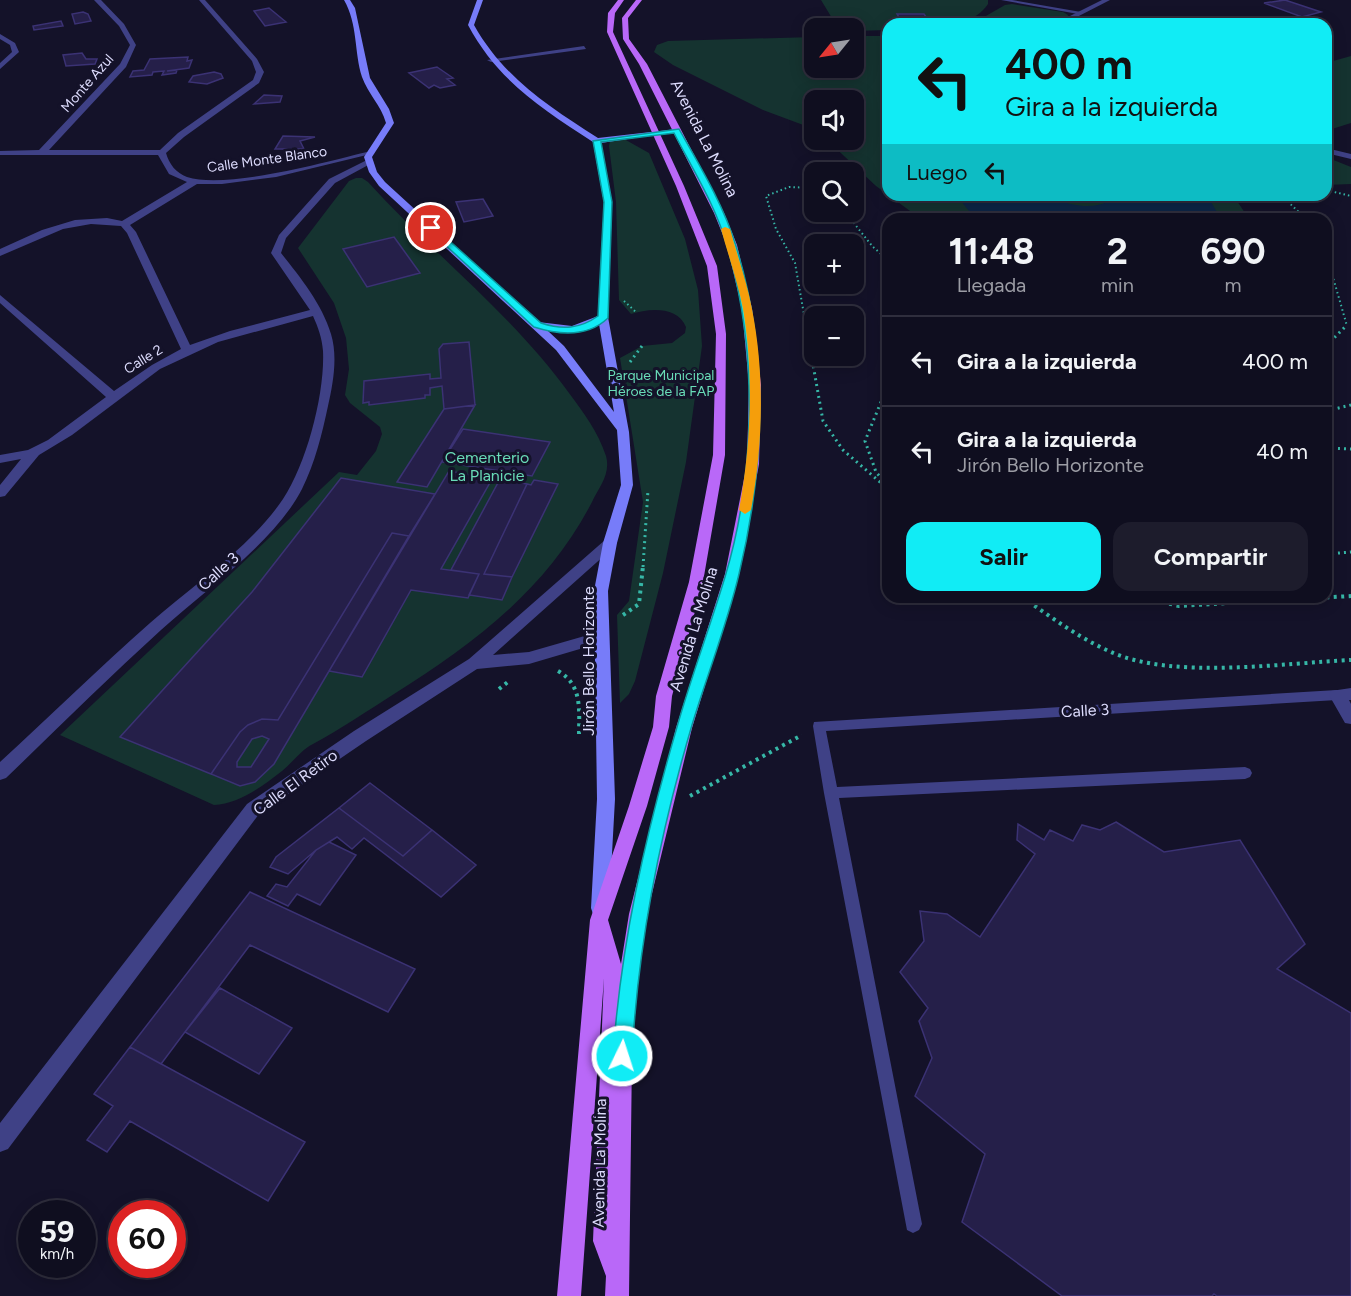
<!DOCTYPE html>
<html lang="es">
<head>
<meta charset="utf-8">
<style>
  body { margin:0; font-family:Figtree,sans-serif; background:#1d1c2c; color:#f1f3f6; height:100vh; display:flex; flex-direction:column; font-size:22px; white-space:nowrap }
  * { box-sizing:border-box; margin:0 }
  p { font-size:20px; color:#9b9ca4 }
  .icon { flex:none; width:33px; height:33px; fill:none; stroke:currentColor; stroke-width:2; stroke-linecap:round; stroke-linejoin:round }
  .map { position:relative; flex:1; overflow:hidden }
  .sheet { position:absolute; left:882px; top:213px; width:450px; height:390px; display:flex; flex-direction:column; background:#0f0e1f; border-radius:18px; box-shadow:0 3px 15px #0003,0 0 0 2px #2f2e3d }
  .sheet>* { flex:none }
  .banner { position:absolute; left:882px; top:18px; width:450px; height:183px; border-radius:18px; box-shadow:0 3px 15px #0003,0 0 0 2px #2f2e3d; background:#11ecf5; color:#111; overflow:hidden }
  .needle { width:39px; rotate:240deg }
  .tools { position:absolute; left:804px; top:18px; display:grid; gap:12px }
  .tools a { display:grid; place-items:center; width:60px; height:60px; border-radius:12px; background:#0f0e1f; box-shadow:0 3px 15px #0003,0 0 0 2px #2f2e3d; font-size:30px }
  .speed { position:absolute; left:18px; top:1200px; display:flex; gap:12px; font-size:30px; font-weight:700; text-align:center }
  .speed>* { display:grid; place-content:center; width:78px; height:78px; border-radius:50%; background:#0f0e1f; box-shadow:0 3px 15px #0003,0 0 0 2px #2f2e3d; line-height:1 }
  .speed small { font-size:15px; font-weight:400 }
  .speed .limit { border:9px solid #d22; background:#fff; color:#111 }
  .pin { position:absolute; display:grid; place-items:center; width:51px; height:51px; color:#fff; margin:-26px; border:3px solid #fff; border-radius:50%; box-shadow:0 2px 6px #0007 }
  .me { position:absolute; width:66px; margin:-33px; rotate:4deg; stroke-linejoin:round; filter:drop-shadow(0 0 4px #0008) }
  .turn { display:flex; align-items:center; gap:21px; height:126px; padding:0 24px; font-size:27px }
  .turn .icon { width:78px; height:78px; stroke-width:2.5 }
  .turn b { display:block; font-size:42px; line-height:51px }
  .then { display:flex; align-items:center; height:57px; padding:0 24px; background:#0003; gap:12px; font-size:22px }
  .eta { display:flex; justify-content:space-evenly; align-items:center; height:102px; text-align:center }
  .eta b { font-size:36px; font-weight:700; line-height:42px }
  .action { display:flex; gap:12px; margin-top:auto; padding:12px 24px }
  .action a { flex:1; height:69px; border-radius:18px; background:#11ecf5; color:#111; font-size:24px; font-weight:700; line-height:69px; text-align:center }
  .action a+a { background:#1d1c2c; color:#f1f3f6 }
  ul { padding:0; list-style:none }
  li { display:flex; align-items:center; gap:18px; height:90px; padding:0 24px; border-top:2px solid #2f2e3d }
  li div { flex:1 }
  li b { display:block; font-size:22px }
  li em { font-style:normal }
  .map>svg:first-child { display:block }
</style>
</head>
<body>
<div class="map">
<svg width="1351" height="1296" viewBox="0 0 1351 1296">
  <rect width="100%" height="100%" fill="#141229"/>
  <path fill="#153330" d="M821 0H988V4C968 34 919 24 888 24V30L854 31V28H838Z
    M1012 4 1063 12 1068 15 1066 24H972L1005 5Z
    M854 36H888V195H1233L1249 219H921L876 186 827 140H854V100H814V129L763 110 673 65 654 52 657 45 668 41 814 37V68H854Z
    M1351 56V123L1332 129 1326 127V63Z
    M624 139 649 153 685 239 698 290 702 346 686 462 663 573 635 681 629 694 620 703 617 615 629 601 643 502 620 358 642 346 672 343 685 333 686 327C678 306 649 308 631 314L619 300 616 202 609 146 610 141Z
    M1326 157 1351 167V184L1326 185Z
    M356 178H362L368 182C433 254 512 314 569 393 584 413 598 432 606 456 611 474 599 487 592 502 547 589 475 643 394 694 367 711 341 729 313 744 301 750 292 763 282 771 263 786 239 804 214 805L60 735 339 472 357 475 376 451 382 434 380 427 350 403 345 395 349 369 346 338 334 303 298 248 349 181Z"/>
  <path fill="#0d2647" d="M956 195H1056L1058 200C1073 206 1093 209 1107 202L1111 195H1207L1221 219H1076L1070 217 1048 219 981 216 969 211Z"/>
  <path fill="#251f49" stroke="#3b3274" stroke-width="1.5" fill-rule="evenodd" d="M1285 0 1321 12 1302 17 1264 3Z
    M269 8 286 22 265 26 254 11Z
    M83 12 88 14 91 21 75 24 72 14Z
    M897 14H924L931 24H903Z
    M1104 17 1140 20 1141 24H1096V21L1105 22Z
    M61 21 63 26 34 30 33 26Z
    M82 53 86 59H97L95 64 66 66 63 55Z
    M188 57 187 61 192 60 189 68 167 71 177 70 176 73 162 75 164 71 153 72 152 75 130 77 133 71 144 70 150 59Z
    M437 67 453 78 447 79 455 85 440 88 434 85 429 88 409 73Z
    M214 72 221 74 223 78 207 84 189 82 193 76Z
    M264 95 282 96 280 102 254 104Z
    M283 136 315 137 300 141 304 149H275Z
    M483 199 493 216 464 222 456 202Z
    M394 237 420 273 367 287 343 249Z
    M469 342 475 405 444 409 442 386 430 388V395H425V398L369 405V402L363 403 364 381 430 374V379L441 378 439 349 443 344Z
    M475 405 427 487 397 482 444 409Z
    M463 429 550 442 532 476 442 462Z
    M449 471 492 479 441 569 479 574 468 598 411 590 362 677 329 671Z
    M341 478 435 494 409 536 392 533 278 720 262 719 248 725 240 732 211 774 120 737 252 592Z
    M500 479 527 484 484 574 512 577 502 600 469 595 479 574 451 570Z
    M534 480 558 484 512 577 484 574 527 484 531 485Z
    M392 533 409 536 274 764 255 782 240 786 211 774 240 732 248 725 262 719 278 720ZM262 736 269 739 251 767H237V762L252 739Z
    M370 783 432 830 403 856 339 808Z
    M339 808 403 856 432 830 476 865 441 897 364 838 352 849 337 837 316 850 288 874 270 867 276 857Z
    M1116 822 1164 852 1240 840 1305 944 1277 969 1351 1013V1296H1217L1214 1294 1212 1296H1062L962 1222 985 1154 915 1096 932 1058 919 1021 928 1008 900 972 924 941 920 911 947 914 980 937 1035 854 1017 840 1018 824 1044 840 1050 830 1073 841 1082 825 1100 830Z
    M329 842 356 855 320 905 297 894 288 906 267 896 276 884 287 887 316 850Z
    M250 892 415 969 388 1012 250 945 161 1064 130 1047Z
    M220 988 292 1028 259 1074 185 1032Z
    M130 1047 305 1142 268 1201 130 1121 107 1152 87 1140 113 1106 94 1094Z"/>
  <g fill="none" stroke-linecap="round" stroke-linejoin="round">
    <path stroke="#36b7a7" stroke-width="2" stroke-dasharray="1.5 3" stroke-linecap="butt" d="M1326 190 1351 196
      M1281 195 1306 219
      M845 212 873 247 888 260
      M964 219H997
      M1326 253 1347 326
      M624 301 637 313
      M806 326 795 263 776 229 766 196 789 187 814 188"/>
    <path stroke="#36b7a7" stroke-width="3" stroke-dasharray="2 4" stroke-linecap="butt" d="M806 325 823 421 843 450 888 489
      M1326 346 1347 325
      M630 362 642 346
      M888 385 865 441 876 472 888 486
      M1326 411 1351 405
      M1326 448 1351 449
      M1326 554 1351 552
      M643 567 648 490"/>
    <path stroke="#36b7a7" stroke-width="4" stroke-dasharray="3 4.5" stroke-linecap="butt" d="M1022 597C1051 617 1079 638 1111 652 1173 680 1283 663 1351 660
      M1140 597 1179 606 1351 596
      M623 615 639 604 643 566
      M558 671C583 685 579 711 579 737
      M499 689 509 681
      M690 796 802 735"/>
    <path fill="#3f4186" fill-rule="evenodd" d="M1001 0H1012L1081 12 1078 14Z
      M1337 690 1341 691 1343 695 1341 699 1337 700 826 731 837 787 1245 767 1250 769 1252 773 1250 777 1245 779 839 798 922 1224 919 1230 913 1233 907 1230 824 793 813 726 814 722Z"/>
    <path fill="#3f4186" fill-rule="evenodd" d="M94 0H101L124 24 136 45 126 67 49 150H160L178 133 253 80 256 72 252 61 199 0H205L257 59 264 72 259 83 184 137 166 153C169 164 176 173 187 177 227 190 329 161 371 151L375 153 276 177 222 184H197L130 225 136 232 190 345 230 331 310 310 271 253 279 235 329 179 365 161 372 163 335 183 286 238 281 253C300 277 322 304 331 334 338 357 333 384 328 406 322 434 315 463 302 489 275 542 205 590 161 630 108 678 57 729 6 778L0 780V762C50 716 99 668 150 623 194 584 250 548 283 499 307 463 325 393 323 351 322 338 318 327 313 316L218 342 160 369 72 435 39 455 5 496 0 497V485L21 459 0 463V455L28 450 48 440 106 397 0 303V295L114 391 152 365 181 349 127 233 121 226 91 224 63 229 0 256V249L42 230 75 220 107 218 122 221 187 182 169 174 158 155H0V151L39 150 120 64 130 45 119 26Z
      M1102 0H1110L1075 18 1074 24H1068L1070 16Z
      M0 34 15 43 19 52 0 69V63L12 52 10 45 0 39Z
      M584 46 586 49 491 62 487 60Z
      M1326 148 1351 154V159L1326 153Z
      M610 538 615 540 617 543 615 546 493 655 529 652 602 631 609 637 607 641 529 664 477 669 366 741 259 814 8 1149 0 1152V1123L247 804 354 731 469 659 605 540Z
      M1351 688V700H1349L1351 704V724L1345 723 1329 695 1331 691Z"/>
    <path fill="#777cf9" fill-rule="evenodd" d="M344 0H350L355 8 370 78 389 109 394 123 372 157 377 172 385 182 538 322 572 326 598 316 604 203 593 142C541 108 498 81 468 25L477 0H483L474 25C503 77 549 107 598 138L677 129 681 131 601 143 612 203 608 317 629 432 633 485 617 543 608 591 615 799 609 908 607 914 600 917 593 914 591 908 597 799 594 591 603 543 621 485 617 430 556 350 379 186 369 172 364 157 386 123C381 105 368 94 362 77 354 52 358 24 344 0ZM599 324 614 412 564 346 548 331 572 333Z"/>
    <path fill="#b968f8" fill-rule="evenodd" d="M618 0H624L615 13 613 32 684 186 717 266 726 334 725 455 703 582 672 696 669 727 647 806 608 920 621 964 629 914 676 728 725 574 747 464 749 385 742 309 727 245 714 213 639 64 623 39 622 18 636 0H642L628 18 629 39 647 64 724 213 737 245 752 309 761 385 759 464 739 574 692 728 647 914 637 987 632 1056 629 1296H605L606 1276 593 1241 604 978 581 1296H557L590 920 629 806 653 727 656 696 689 582 713 455 716 334 707 266 676 186 607 32 608 13Z"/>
  </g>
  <path fill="#11ecf5" stroke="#0b999f" stroke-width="1.5" d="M679 129C700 166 724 206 736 246 769 353 765 466 739 574 727 625 707 675 692 725 660 833 638 944 632 1056L629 1062 622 1065 616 1062 613 1056C621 942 645 837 677 727 691 677 710 627 725 577 756 474 758 349 727 246 716 206 693 170 674 133L601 142 612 202 608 318C588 337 559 335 534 327L427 228 434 227 541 323C562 330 580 329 598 316L604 202 593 141Z"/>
  <path fill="#f59e0b" d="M725 227 730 229C737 255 747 282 752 309 765 375 763 445 751 510L745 514 739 510C751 445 754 375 743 309 738 282 728 255 721 229Z"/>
  <g text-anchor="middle" stroke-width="6" stroke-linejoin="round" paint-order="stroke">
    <g font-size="14" fill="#dddcfd" stroke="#141229">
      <text transform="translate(87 83) rotate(-49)" y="5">Monte Azul</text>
      <text transform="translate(267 159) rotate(-8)" y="5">Calle Monte Blanco</text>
      <text transform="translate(143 359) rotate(-32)" y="5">Calle 2</text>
    </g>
    <g font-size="14" fill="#69dcb8" stroke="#141229">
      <text x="661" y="380">Parque Municipal<tspan x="661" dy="16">Héroes de la FAP</tspan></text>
    </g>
    <g font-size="16" fill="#dddcfd" stroke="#141229">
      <text transform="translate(705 138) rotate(63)" y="6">Avenida La Molina</text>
      <text transform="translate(218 571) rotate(-42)" y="6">Calle 3</text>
      <text transform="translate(693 629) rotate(-73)" y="6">Avenida La Molina</text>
      <text transform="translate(588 661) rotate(-90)" y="6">Jirón Bello Horizonte</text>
      <text transform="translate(1085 710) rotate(-3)" y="6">Calle 3</text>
      <text transform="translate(295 782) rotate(-36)" y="6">Calle El Retiro</text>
      <text transform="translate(599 1163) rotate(-89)" y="6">Avenida La Molina</text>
    </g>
    <g font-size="16" fill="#69dcb8" stroke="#141229">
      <text x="487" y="463">Cementerio<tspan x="487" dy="18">La Planicie</tspan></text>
    </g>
  </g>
</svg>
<div class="tools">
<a><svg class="needle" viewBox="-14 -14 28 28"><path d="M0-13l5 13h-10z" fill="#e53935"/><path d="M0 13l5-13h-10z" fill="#9b9ca4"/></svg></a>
<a><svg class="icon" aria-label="sound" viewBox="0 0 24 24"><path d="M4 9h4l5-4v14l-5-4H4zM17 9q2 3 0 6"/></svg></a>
<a><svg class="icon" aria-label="search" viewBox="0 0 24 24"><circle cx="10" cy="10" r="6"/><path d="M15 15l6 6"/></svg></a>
<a>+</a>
<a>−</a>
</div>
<div class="speed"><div>59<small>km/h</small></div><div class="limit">60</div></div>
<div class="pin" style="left:431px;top:228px;background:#d93025"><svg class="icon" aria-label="arrive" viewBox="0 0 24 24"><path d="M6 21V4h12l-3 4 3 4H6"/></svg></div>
<svg class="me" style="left:622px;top:1056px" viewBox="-20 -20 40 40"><circle r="17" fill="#11ecf5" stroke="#fff" stroke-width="3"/><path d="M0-11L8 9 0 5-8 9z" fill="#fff"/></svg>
<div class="banner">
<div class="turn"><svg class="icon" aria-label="left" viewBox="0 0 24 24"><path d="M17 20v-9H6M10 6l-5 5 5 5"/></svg><div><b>400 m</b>Gira a la izquierda</div></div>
<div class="then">Luego<svg class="icon" aria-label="left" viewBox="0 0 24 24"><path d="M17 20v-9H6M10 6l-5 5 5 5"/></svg></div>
</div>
<section class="sheet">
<div class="eta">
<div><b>11:48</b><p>Llegada</p></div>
<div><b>2</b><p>min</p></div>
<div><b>690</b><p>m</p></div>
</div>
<ul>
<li><svg class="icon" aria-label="left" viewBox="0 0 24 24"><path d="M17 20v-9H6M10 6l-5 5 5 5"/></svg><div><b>Gira a la izquierda</b></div><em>400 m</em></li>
<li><svg class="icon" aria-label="left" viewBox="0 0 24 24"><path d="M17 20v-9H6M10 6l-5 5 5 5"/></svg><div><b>Gira a la izquierda</b><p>Jirón Bello Horizonte</p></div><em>40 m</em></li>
</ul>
<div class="action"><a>Salir</a><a>Compartir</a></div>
</section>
</div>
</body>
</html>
